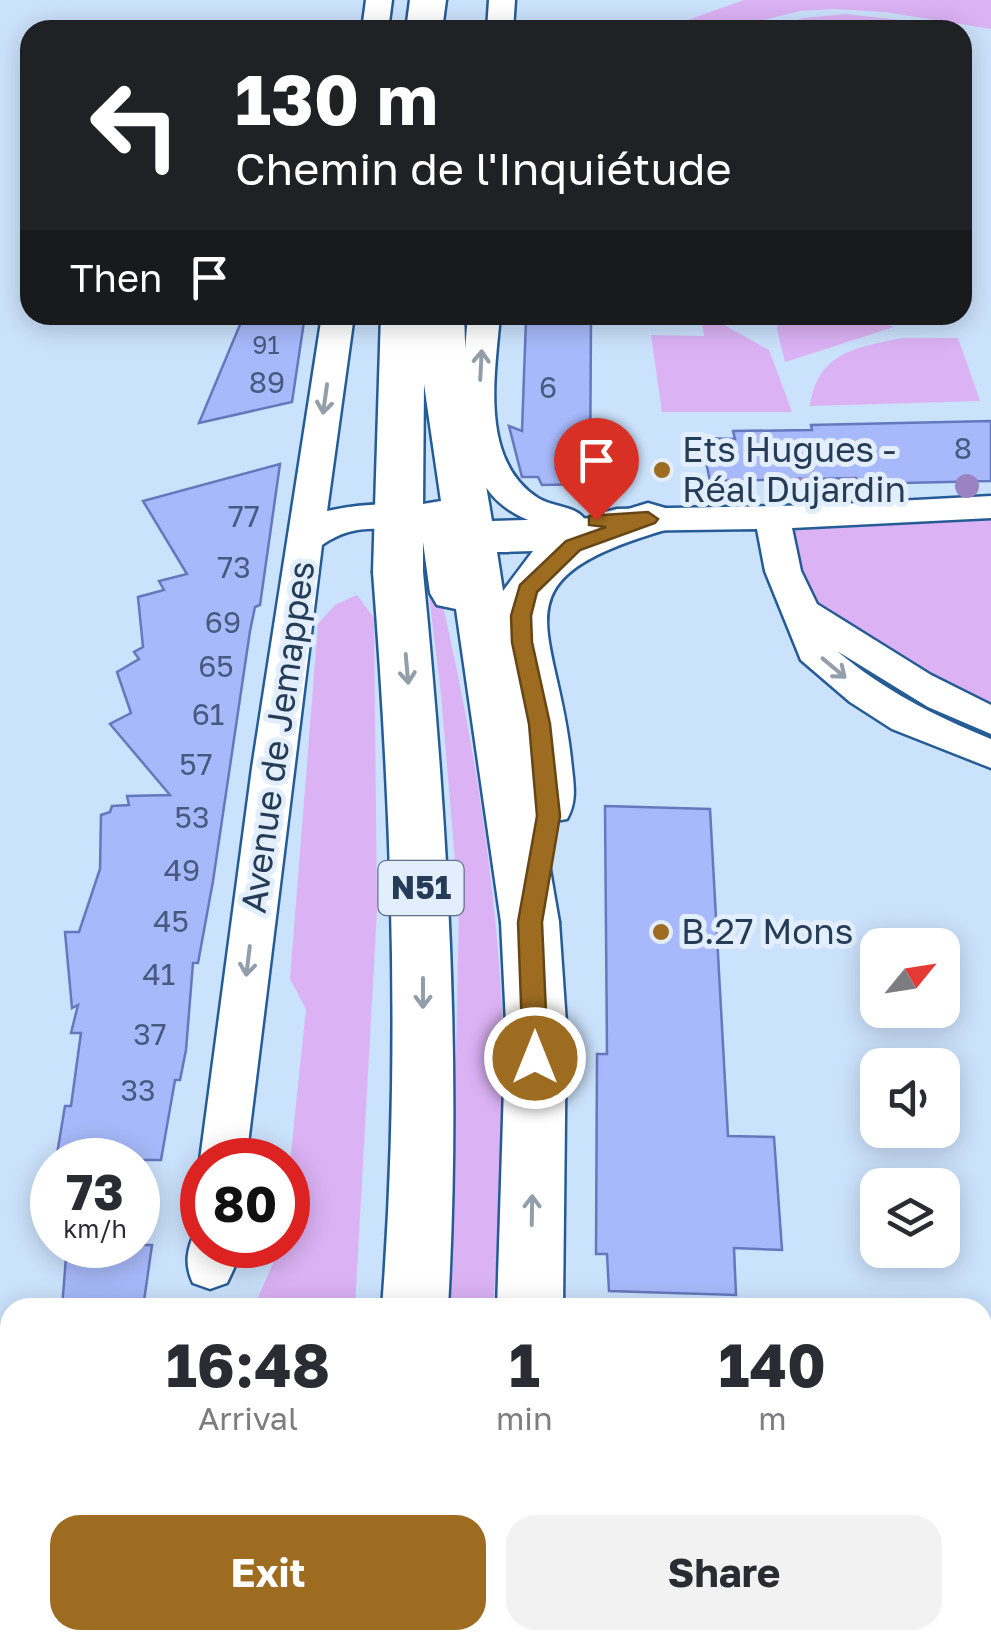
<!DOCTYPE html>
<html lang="en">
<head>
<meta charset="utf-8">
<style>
  body { margin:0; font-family:"Golos Text",sans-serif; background:#f2f2f3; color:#2b2b33; height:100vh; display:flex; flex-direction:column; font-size:38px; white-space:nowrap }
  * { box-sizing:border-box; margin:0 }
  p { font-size:32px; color:#7c7c81 }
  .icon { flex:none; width:55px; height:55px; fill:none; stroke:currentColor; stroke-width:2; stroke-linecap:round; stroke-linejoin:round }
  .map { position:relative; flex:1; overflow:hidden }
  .panel { position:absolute; left:0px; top:1298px; width:992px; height:352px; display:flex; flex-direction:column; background:#fff; border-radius:30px 30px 0 0; box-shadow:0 5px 25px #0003 }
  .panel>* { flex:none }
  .guide { position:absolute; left:20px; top:20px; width:952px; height:305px; border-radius:30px; box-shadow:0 5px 25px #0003; background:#202124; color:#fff; overflow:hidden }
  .needle { width:65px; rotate:60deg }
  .controls { position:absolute; left:860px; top:928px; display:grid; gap:20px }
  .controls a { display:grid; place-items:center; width:100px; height:100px; border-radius:20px; background:#fff; box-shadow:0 5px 25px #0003; font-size:50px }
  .speed { position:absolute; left:30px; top:1138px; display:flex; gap:20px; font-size:50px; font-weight:700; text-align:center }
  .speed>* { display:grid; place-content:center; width:130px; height:130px; border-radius:50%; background:#fff; box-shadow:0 5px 25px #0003; line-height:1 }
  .speed small { font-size:25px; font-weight:400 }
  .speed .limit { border:15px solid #d22; background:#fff; color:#111 }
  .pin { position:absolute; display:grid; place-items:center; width:85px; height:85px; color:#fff; margin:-102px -42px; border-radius:50% 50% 50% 0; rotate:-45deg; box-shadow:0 0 10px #0007 }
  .pin .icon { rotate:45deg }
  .me { position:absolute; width:110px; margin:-55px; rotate:0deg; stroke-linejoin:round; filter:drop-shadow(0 0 8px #0008) }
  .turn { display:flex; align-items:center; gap:35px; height:210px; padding:0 50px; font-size:45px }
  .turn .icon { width:130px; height:130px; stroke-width:2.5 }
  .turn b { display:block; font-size:70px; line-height:85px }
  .then { display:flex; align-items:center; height:95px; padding:0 50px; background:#0003; gap:20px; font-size:38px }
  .eta { display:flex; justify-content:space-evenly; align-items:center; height:170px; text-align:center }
  .eta b { font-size:60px; font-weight:700; line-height:70px }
  .button { display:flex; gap:20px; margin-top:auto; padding:20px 50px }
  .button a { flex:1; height:115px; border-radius:30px; background:#9e6c21; color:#fff; font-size:40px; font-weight:700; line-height:115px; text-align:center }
  .button a+a { background:#f2f2f3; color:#2b2b33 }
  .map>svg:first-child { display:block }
</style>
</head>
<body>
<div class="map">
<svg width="991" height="1649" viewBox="0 0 991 1649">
  <rect width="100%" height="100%" fill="#cbe2fc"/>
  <path fill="#dbb2f4" d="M744 0H991V29L885 12 834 9 800 11 721 30H678L676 24Z
    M845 14 900 20 933 29 760 30 804 18Z
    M701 315H721L724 325 769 350 792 412H662L651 335 704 336Z
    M778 315H858L894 327 785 362 777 330Z
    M902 338H958L980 401 810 406C818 352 855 348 902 338Z
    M991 507V720L802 612 772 517Z
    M427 580H437C472 729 497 880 503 1033 507 1124 499 1216 493 1307H451L459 908 441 694Z
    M357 595 374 618 377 911 355 1307H254L281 1245H288V1182L306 1009 290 979 318 624 335 605Z"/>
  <path fill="#a7b9fa" stroke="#6678bd" stroke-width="2.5" d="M244 315H305L292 402 199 423Z
    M591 318 590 484 542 485 538 477H522L509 426 522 431 526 320Z
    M991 421V481L858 484 856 478 710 481 701 438 735 439 733 431 812 430 811 425Z
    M280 464 260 605 255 607 250 631 213 881 198 963H193L186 1050 180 1080H175L161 1160H56L65 1106H71L81 1033H71L78 1005 72 1008 65 932H79L100 869 101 815 110 812 112 806 129 805 127 796 170 795 110 724 131 713 117 672 139 659 134 652 143 647 138 597 164 590 159 581 187 574 143 501Z
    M605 806 710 809 728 1136 774 1137 782 1250 734 1248 736 1295 609 1291 607 1254H596L597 1054H607Z
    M67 1245H152L143 1308H62Z"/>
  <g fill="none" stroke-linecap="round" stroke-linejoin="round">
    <g stroke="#265c95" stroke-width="5">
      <path id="minor" d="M366 0H392L388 30H362Z
        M489 0H515L513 30H487Z
        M322 315H354L327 511C364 503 405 501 441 511L446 519 441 527C398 539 365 514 322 545L246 1160H202V1165L200 1160 252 768Z
        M468 315H500C495 375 479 460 538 498 554 508 576 505 586 521L581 529C565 533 553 528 537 523 447 496 462 387 468 315Z
        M991 496V518L792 528 801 571 817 604 931 675 991 705V734L928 707 837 651C885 691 933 715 991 739V768L892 729 850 702 801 660 765 571 757 529 617 531 605 528 600 520 605 512 617 509 822 505Z
        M202 1228V1245H237L234 1268 227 1283 210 1289 193 1283C184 1264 187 1249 196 1230Z"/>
    </g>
    <g stroke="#265c95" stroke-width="5">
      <path id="primary" d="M410 0H446L442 30H406Z
        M381 315H464L466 368 492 521 599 518 648 503 665 508 672 519 665 530C491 581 557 624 571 759 573 781 578 800 567 819L542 823 559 922 550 938 530 944 510 938 501 922 456 609 437 605 430 593 423 542V572L415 584 398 588 381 584 373 572ZM424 384 441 501 423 504ZM533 551 503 591 497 552Z"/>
    </g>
    <g stroke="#265c95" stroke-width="5">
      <path id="trunk" d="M398 556 415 560 423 572C447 817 462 1061 448 1308H382C401 1062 392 818 373 572L381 560Z
        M530 900 550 906 559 922 566 1023 563 1308H497L506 1023 501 922 510 906Z
        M483 1640H557L556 1649H482Z"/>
    </g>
    <use href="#minor" fill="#fff" fill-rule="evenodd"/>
    <use href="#primary" fill="#fff" fill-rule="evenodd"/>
    <use href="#trunk" fill="#fff" fill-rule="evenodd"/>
    <g stroke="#607791" stroke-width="12">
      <path id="rail" d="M0 1417 10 1423
        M0 1456 10 1462
        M302 1640 316 1649
        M388 1640 404 1649
        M461 1640 482 1649
        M553 1640 575 1649"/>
    </g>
    <use href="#rail" stroke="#e2eefb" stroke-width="9" stroke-dasharray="28" stroke-linecap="butt"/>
    <g stroke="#265c95" stroke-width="71" stroke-linecap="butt">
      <path id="trunk-bridge" d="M392 1649 393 1640"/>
    </g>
    <use href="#trunk-bridge" stroke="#fff" stroke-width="66"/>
  </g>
  <g fill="#9983c0">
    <circle cx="967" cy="486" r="12"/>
    <circle cx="800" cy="489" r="12"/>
    <circle cx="850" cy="489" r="12"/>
    <circle cx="719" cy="492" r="12"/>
  </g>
  <defs><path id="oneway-shaft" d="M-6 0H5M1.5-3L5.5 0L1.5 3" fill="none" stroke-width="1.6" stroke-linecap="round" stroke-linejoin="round" transform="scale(2.5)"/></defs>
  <g stroke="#929eaa">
    <use href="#oneway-shaft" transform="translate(481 365) rotate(-87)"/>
    <use href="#oneway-shaft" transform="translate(325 399) rotate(98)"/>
    <use href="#oneway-shaft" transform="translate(834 668) rotate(40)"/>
    <use href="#oneway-shaft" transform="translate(407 669) rotate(85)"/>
    <use href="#oneway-shaft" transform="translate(248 961) rotate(97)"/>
    <use href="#oneway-shaft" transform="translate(423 993) rotate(90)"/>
    <use href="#oneway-shaft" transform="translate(532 1210) rotate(-89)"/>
  </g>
  <path fill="#9e6c21" stroke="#674615" stroke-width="2.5" d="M648 512 658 519 655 523 580 550 537 592 531 616 532 642 550 724 560 816 542 922 548 1058 544 1065H526L523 1058 518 922 537 816 529 724 512 642 511 616 520 585 566 541 606 527 589 525V516Z"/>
  <g fill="#9e6c21" stroke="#e2eefb" stroke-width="4">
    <circle cx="662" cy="470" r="10"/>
    <circle cx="661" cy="932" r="10"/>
  </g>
  <g text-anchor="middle" stroke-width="10" stroke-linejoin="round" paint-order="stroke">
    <g font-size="25" fill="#465b7f">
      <text x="266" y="354">91</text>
    </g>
    <g font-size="30" fill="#465b7f">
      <text x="267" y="393">89</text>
      <text x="548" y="398">6</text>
      <text x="963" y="459">8</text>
      <text x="244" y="527">77</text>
      <text x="234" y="578">73</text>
      <text x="223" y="633">69</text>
      <text x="216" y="677">65</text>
      <text x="208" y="725">61</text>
      <text x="196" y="775">57</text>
      <text x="192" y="828">53</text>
      <text x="182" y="881">49</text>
      <text x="171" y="932">45</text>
      <text x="159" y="985">41</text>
      <text x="150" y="1045">37</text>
      <text x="138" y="1101">33</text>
    </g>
    <rect fill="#e2eefb" stroke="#5e7188" stroke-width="2.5" x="378.5" y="861" width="85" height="54" rx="8"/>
    <g font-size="32" font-weight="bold" fill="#253c56">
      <text x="421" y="899">N51</text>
    </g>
    <g font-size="35" fill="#253c56" stroke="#e2eefb" text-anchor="start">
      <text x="682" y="462">Ets Hugues -<tspan x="682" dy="40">Réal Dujardin</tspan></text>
      <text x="681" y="944">B.27 Mons</text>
    </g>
    <g font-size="35" fill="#253c56" stroke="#e2eefb">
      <text transform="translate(278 737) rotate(-82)" y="12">Avenue de Jemappes</text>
    </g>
  </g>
</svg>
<div class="controls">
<a><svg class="needle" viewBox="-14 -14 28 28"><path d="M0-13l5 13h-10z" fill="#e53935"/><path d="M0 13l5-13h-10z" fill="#7c7c81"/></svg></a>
<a><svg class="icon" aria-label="sound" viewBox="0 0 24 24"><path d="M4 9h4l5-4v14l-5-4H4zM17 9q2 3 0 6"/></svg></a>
<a><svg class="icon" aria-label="layers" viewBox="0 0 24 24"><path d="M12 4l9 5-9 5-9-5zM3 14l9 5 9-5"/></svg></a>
</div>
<div class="speed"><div>73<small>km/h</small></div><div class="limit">80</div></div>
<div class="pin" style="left:596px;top:520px;background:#d93025"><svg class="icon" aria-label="arrive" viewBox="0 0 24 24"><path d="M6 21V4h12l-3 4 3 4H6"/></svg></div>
<svg class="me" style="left:535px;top:1058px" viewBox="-20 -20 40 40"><circle r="17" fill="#9e6c21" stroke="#fff" stroke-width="3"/><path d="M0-11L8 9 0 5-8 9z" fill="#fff"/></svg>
<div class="guide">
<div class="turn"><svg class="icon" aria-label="left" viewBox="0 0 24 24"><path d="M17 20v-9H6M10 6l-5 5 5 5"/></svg><div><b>130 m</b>Chemin de l'Inquiétude</div></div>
<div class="then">Then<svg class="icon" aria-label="arrive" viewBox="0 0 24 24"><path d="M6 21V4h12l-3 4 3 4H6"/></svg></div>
</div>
<section class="panel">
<div class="eta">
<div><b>16:48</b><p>Arrival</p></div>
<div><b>1</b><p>min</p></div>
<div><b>140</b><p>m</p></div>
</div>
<div class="button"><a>Exit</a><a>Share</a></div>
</section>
</div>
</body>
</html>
